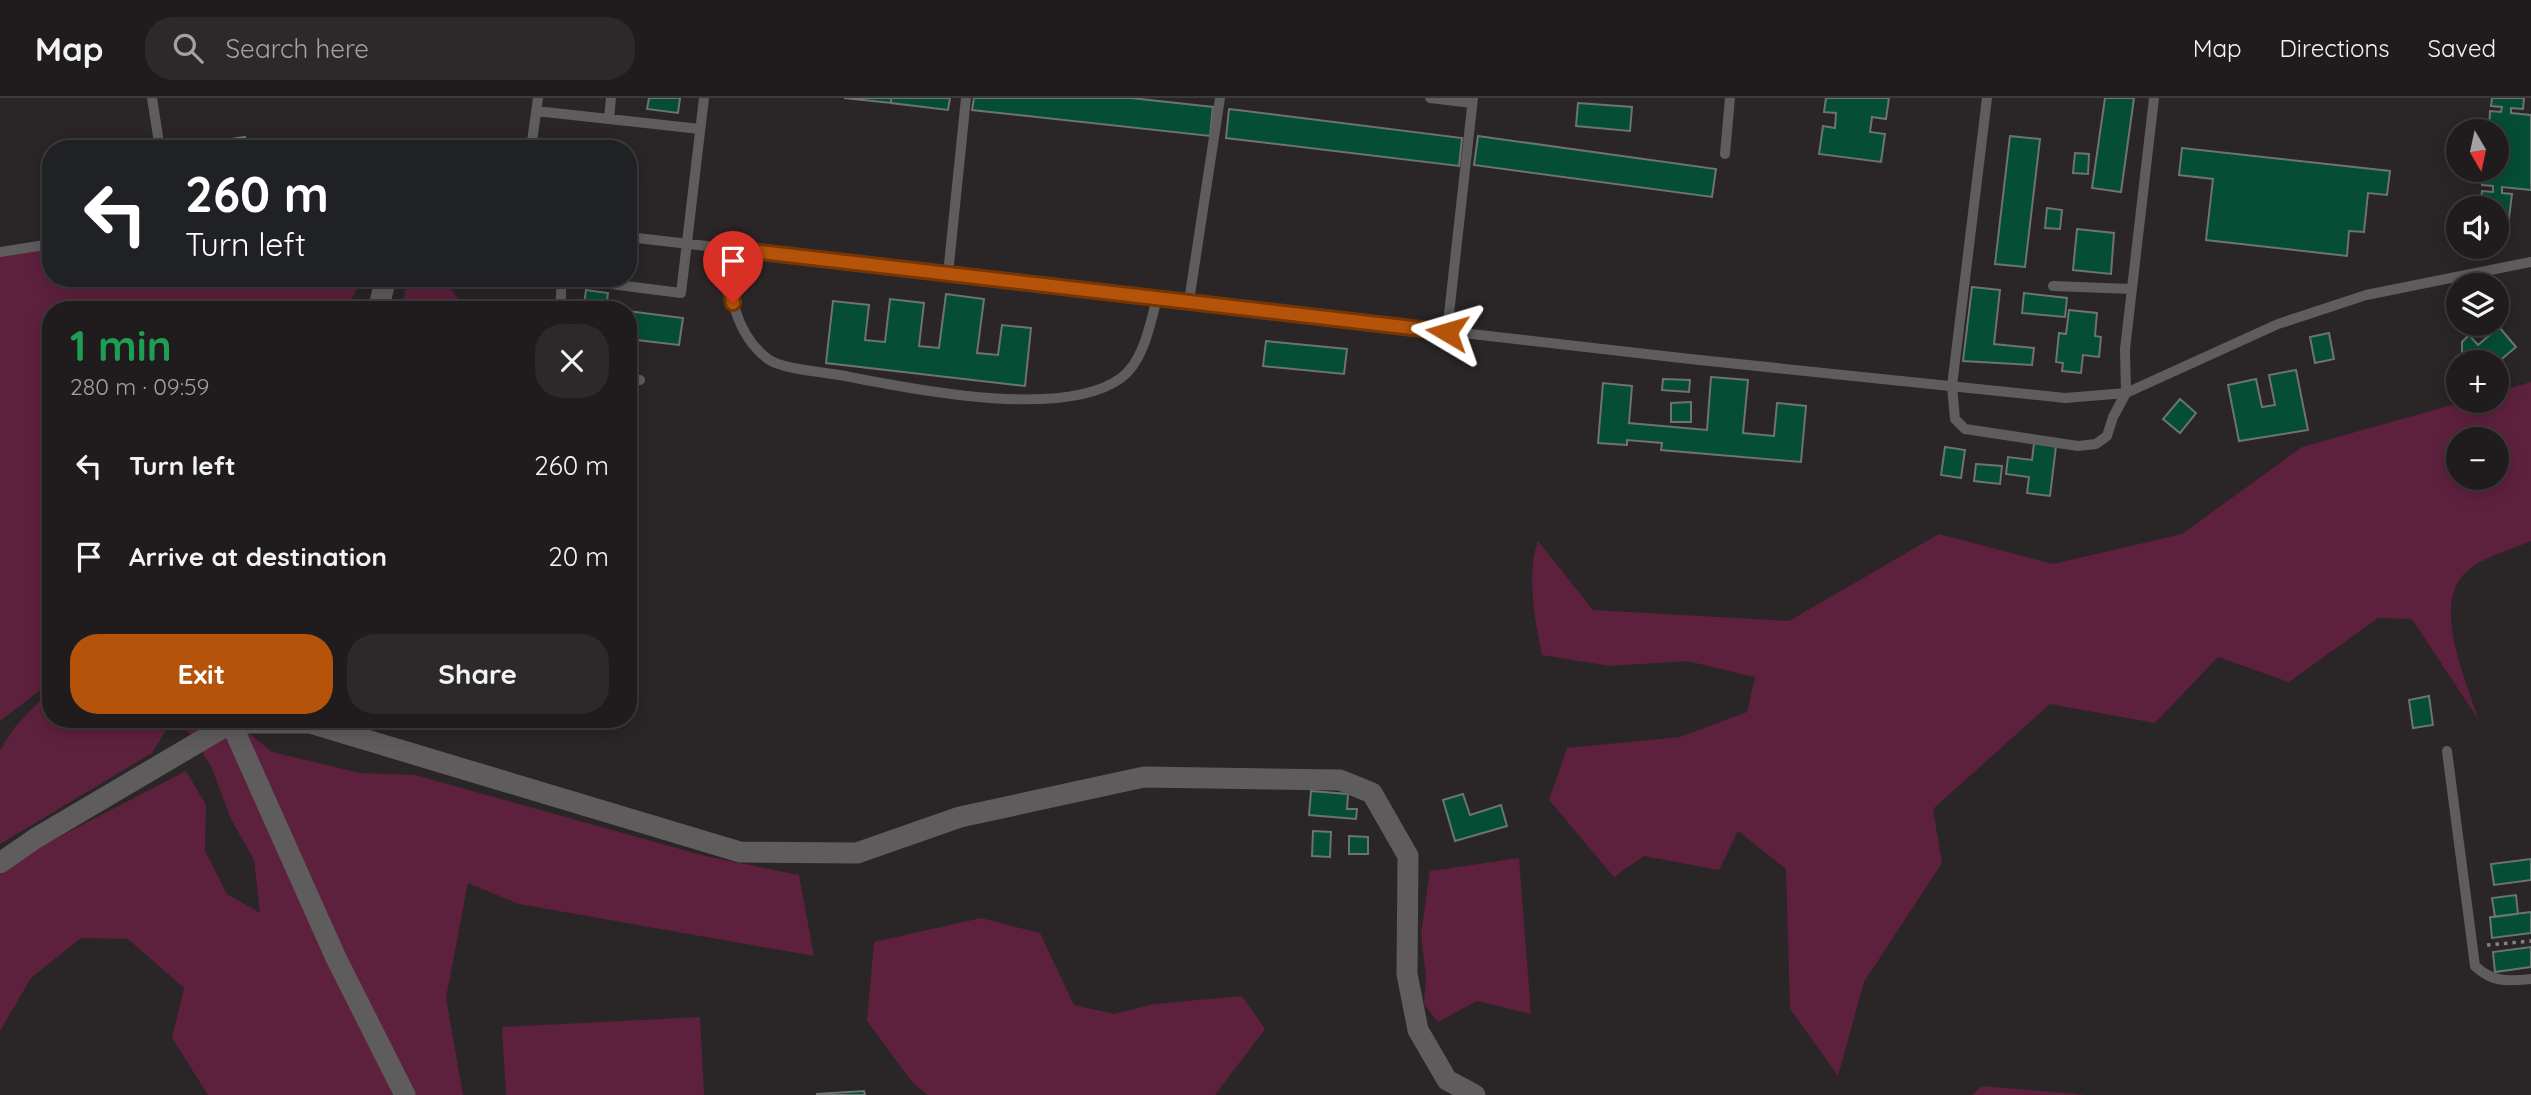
<!DOCTYPE html>
<html lang="en">
<head>
<meta charset="utf-8">
<style>
  body { margin:0; font-family:Quicksand,sans-serif; background:#2d292a; color:#f1f3f6; height:100vh; display:flex; flex-direction:column; font-size:26px; white-space:nowrap }
  * { box-sizing:border-box; margin:0 }
  p { font-size:23px; color:#a2a1a4 }
  .icon { flex:none; width:38px; height:38px; fill:none; stroke:currentColor; stroke-width:2; stroke-linecap:round; stroke-linejoin:round }
  .map { position:relative; flex:1; overflow:hidden }
  .side { position:absolute; left:42px; top:203px; width:595px; height:427px; display:flex; flex-direction:column; background:#201c1d; border-radius:28px; box-shadow:0 4px 18px #0003,0 0 0 2px #3d3a3b }
  .side>* { flex:none }
  .guide { position:absolute; left:42px; top:42px; width:595px; height:147px; border-radius:28px; box-shadow:0 4px 18px #0003,0 0 0 2px #3d3a3b; background:#202124; color:#fff; overflow:hidden }
  .needle { width:46px; rotate:171deg }
  .tools { position:absolute; left:2446px; top:21px; display:grid; gap:14px }
  .tools a { display:grid; place-items:center; width:63px; height:63px; border-radius:50%; background:#201c1d; box-shadow:0 4px 18px #0003,0 0 0 2px #3d3a3b; font-size:35px }
  .pin { position:absolute; display:grid; place-items:center; width:60px; height:60px; color:#fff; margin:-72px -30px; border-radius:50% 50% 50% 0; rotate:-45deg; box-shadow:0 0 7px #0007 }
  .pin .icon { rotate:45deg }
  .me { position:absolute; width:77px; margin:-38px; rotate:277deg; stroke-linejoin:round; filter:drop-shadow(0 0 5px #0008) }
  .turn { display:flex; align-items:center; gap:24px; height:147px; padding:0 28px; font-size:32px }
  .turn .icon { width:91px; height:91px; stroke-width:2.5 }
  .turn b { display:block; font-size:49px; line-height:60px }
  .round { display:grid; place-items:center; flex:none; width:74px; height:74px; border-radius:28px; background:#2d292a }
  .summary { display:flex; align-items:center; justify-content:space-between; height:119px; padding:0 28px }
  h1 { font-size:42px; font-weight:700; line-height:52px; color:#1e9e55 }
  .button { display:flex; gap:14px; margin-top:auto; padding:14px 28px }
  .button a { flex:1; height:80px; border-radius:28px; background:#b45309; color:#fff; font-size:28px; font-weight:700; line-height:80px; text-align:center }
  .button a+a { background:#2d292a; color:#f1f3f6 }
  ul { padding:0; list-style:none }
  li { display:flex; align-items:center; gap:21px; height:91px; padding:0 28px }
  li div { flex:1 }
  li b { display:block; font-size:26px }
  li em { font-style:normal }
  header { display:flex; align-items:center; gap:42px; box-sizing:border-box; height:98px; padding:0 35px; background:#201c1d; border-bottom:2px solid #3d3a3b }
  header strong { font-size:33px }
  nav { display:flex; gap:38px; margin-inline-start:auto; font-size:24px }
  .search { width:490px; height:63px; background:#2d292a; display:flex; align-items:center; gap:18px; box-sizing:border-box; padding:0 24px; border-radius:28px; color:#a2a1a4; font-size:26px }
  .map>svg:first-child { display:block }
</style>
</head>
<body>
<header>
<strong>Map</strong>
<div class="search"><svg class="icon" aria-label="search" viewBox="0 0 24 24"><circle cx="10" cy="10" r="6"/><path d="M15 15l6 6"/></svg>Search here</div>
<nav><a>Map</a><a>Directions</a><a>Saved</a></nav>
</header>
<div class="map">
<svg width="2531" height="997" viewBox="0 0 2531 997">
  <rect width="100%" height="100%" fill="#2a2527"/>
  <path fill="#5d213e" fill-rule="evenodd" d="M51 146V180H364L345 212H51V584L0 623V154Z
    M408 180H443L466 212H395L403 203Z
    M2531 284V443C2512 451 2488 458 2472 469 2427 501 2466 580 2478 621L2412 521 2378 520 2289 584 2218 559 2155 625 2050 606 1933 711 1942 765 1864 884 1838 978 1790 911 1786 771 1738 733 1719 772 1644 758 1614 779 1549 702 1567 650 1680 639 1747 614 1755 579 1687 563 1610 568 1542 557C1535 522 1526 477 1538 443L1593 512 1789 523 1939 436 2053 466 2182 436 2302 349 2466 303H2497V294ZM2497 341V380H2459V341Z
    M51 591V621H173L152 655 0 746V652L15 629Z
    M180 621H232L272 654 360 675 415 677 705 758 799 777 814 858 519 806 468 785 446 900 463 997H208L172 940 184 890 128 841 81 840 31 880 0 933V777L47 745 186 673 206 707 205 753 227 796 260 815 254 762 231 721 211 668Z
    M1519 760 1531 916 1477 903 1438 924 1424 906 1426 879 1421 836 1430 773Z
    M981 820 1040 835 1074 907 1114 916 1154 906 1242 898 1265 931 1215 997H928L912 984 867 923 874 844Z
    M700 919 704 997H506L502 929Z
    M1982 988 2086 997H1972Z"/>
  <path fill="#064d35" stroke="#6d7370" stroke-width="2" d="M649 0H680L678 15 647 11Z
    M844 0H891V5Z
    M891 0H950L948 12 891 5Z
    M974 0H1131L1213 9 1210 38 972 12Z
    M1826 0H1889L1886 21 1872 19 1870 34 1885 36 1881 64 1819 56 1823 28 1835 30 1836 15 1824 14Z
    M2105 0H2134L2121 94 2092 90Z
    M2492 0H2524L2523 11 2511 10V15L2531 17V92L2502 89V95L2512 96 2508 128 2497 127V110H2480L2482 93 2493 94V88L2482 87 2483 72H2497V33H2475L2489 31 2490 13 2501 14 2502 9 2491 8Z
    M1578 5 1632 9 1630 33 1576 28Z
    M1229 11 1462 40 1459 68 1226 40Z
    M1478 38 1716 71 1712 99 1474 67Z
    M2010 38 2040 41 2025 169 1995 166Z
    M245 39 247 51H179V49Z
    M2182 50 2390 73 2387 97 2368 95 2364 134 2349 133 2347 158 2206 142 2213 81 2179 77Z
    M2075 55 2089 56 2088 76 2073 75Z
    M2047 110 2062 112 2060 131 2045 130Z
    M2077 131 2114 135 2111 176 2073 172Z
    M1972 189 2000 192 1994 246 2034 250 2032 267 1963 263Z
    M586 192 608 195 606 210 622 212H583Z
    M2024 195 2067 200 2065 219 2022 215Z
    M946 196 984 201 977 255 998 257 1002 227 1031 230 1025 288 826 265 833 203 869 207 865 242 885 244 890 201 924 205 919 248 939 250Z
    M2069 212 2097 215 2095 238 2101 239 2099 259 2083 257 2081 275 2062 273 2063 265 2056 264 2059 235 2066 236Z
    M628 213 683 220 679 247 628 241Z
    M2499 229 2516 249 2497 265 2469 264 2462 256V244L2469 237 2478 247Z
    M2329 235 2334 261 2315 265 2310 239Z
    M1266 243 1347 251 1344 276 1263 268Z
    M2296 272 2308 332 2239 343 2228 287 2256 281 2262 309 2275 307 2269 277Z
    M1711 279 1748 282 1743 335 1774 338 1777 305 1806 308 1801 364 1661 352 1662 345 1627 342V347L1598 345 1603 285 1632 288 1629 325 1707 332Z
    M1663 281 1690 282 1689 294 1662 292Z
    M2180 301 2196 315 2180 335 2163 321Z
    M1691 304V324H1671V305Z
    M2034 345 2056 348 2050 398 2027 395 2029 379 2006 376 2008 359 2032 362Z
    M1945 349 1965 352 1961 380 1941 377Z
    M1976 366 2002 368 2000 386 1974 383Z
    M2429 598 2433 627 2413 630 2409 602Z
    M1311 693 1348 696 1347 711H1357L1356 721 1309 717Z
    M1463 696 1470 717 1501 707 1507 728 1455 743 1443 702Z
    M1313 733 1331 734 1330 759 1312 758Z
    M1349 738 1368 739V756H1349Z
    M2531 761V782L2494 787 2491 766Z
    M2516 797 2518 816 2495 819 2492 800Z
    M2531 814V835L2492 840 2490 819Z
    M2531 849V869L2495 874 2493 854Z
    M864 993 865 997H817V996Z"/>
  <g fill="none" stroke-linecap="round" stroke-linejoin="round">
    <path stroke="#868284" stroke-width="3.5" stroke-dasharray="3.5 5" stroke-linecap="butt" d="M2487 847 2531 843"/>
    <path stroke="#5f5c5d" stroke-width="10" d="M152 0 160 51
      M1430 0 1472 5
      M1987 0 1952 288 1955 321 1965 331 2078 348 2096 346 2107 338 2113 319 2126 295 2125 251 2154 0
      M536 13 700 31
      M609 21 611 0
      M531 51 538 0
      M1725 56 1730 0
      M628 139 1690 261 2065 300 2126 295 2278 226 2366 197 2531 164
      M726 151C729 190 733 235 768 261 781 271 822 274 840 277 908 290 1062 323 1121 280 1144 263 1150 226 1157 200
      M0 154 51 146
      M948 176 966 0
      M563 180 681 195 704 0
      M2053 188 2131 191
      M1189 203 1220 0
      M560 212 562 180
      M1447 234 1473 0
      M628 281 640 282
      M2447 653 2475 868C2493 885 2508 883 2531 881"/>
    <path stroke="#5f5c5d" stroke-width="21" d="M378 212 386 180
      M233 621 231 625 336 860 405 997
      M0 765 36 740 231 625H310L740 754 857 755 960 719 1144 679 1340 682 1372 695 1408 758 1407 876 1418 932 1447 982 1475 997"/>
  </g>
  <g fill="none" stroke-linecap="round" stroke-linejoin="round">
    <g stroke="#753606" stroke-width="18">
      <path id="route" d="M733 205 726 150 1447 234"/>
    </g>
    <use href="#route" stroke="#b45309" stroke-width="12"/>
  </g>
</svg>
<div class="tools">
<a><svg class="needle" viewBox="-14 -14 28 28"><path d="M0-13l5 13h-10z" fill="#e53935"/><path d="M0 13l5-13h-10z" fill="#a2a1a4"/></svg></a>
<a><svg class="icon" aria-label="sound" viewBox="0 0 24 24"><path d="M4 9h4l5-4v14l-5-4H4zM17 9q2 3 0 6"/></svg></a>
<a><svg class="icon" aria-label="layers" viewBox="0 0 24 24"><path d="M12 4l9 5-9 5-9-5zM3 14l9 5 9-5"/></svg></a>
<a>+</a>
<a>−</a>
</div>
<div class="pin" style="left:733px;top:205px;background:#d93025"><svg class="icon" aria-label="arrive" viewBox="0 0 24 24"><path d="M6 21V4h12l-3 4 3 4H6"/></svg></div>
<svg class="me" style="left:1447px;top:234px" viewBox="-20 -20 40 40"><path d="M0-17L14 15 0 8-14 15z" fill="#b45309" stroke="#fff" stroke-width="4"/></svg>
<div class="guide">
<div class="turn"><svg class="icon" aria-label="left" viewBox="0 0 24 24"><path d="M17 20v-9H6M10 6l-5 5 5 5"/></svg><div><b>260 m</b>Turn left</div></div>
</div>
<section class="side">
<div class="summary"><div><h1>1 min</h1><p>280 m · 09:59</p></div><a class="round"><svg class="icon" aria-label="close" viewBox="0 0 24 24"><path d="M6 6l12 12M18 6L6 18"/></svg></a></div>
<ul>
<li><svg class="icon" aria-label="left" viewBox="0 0 24 24"><path d="M17 20v-9H6M10 6l-5 5 5 5"/></svg><div><b>Turn left</b></div><em>260 m</em></li>
<li><svg class="icon" aria-label="arrive" viewBox="0 0 24 24"><path d="M6 21V4h12l-3 4 3 4H6"/></svg><div><b>Arrive at destination</b></div><em>20 m</em></li>
</ul>
<div class="button"><a>Exit</a><a>Share</a></div>
</section>
</div>
</body>
</html>
